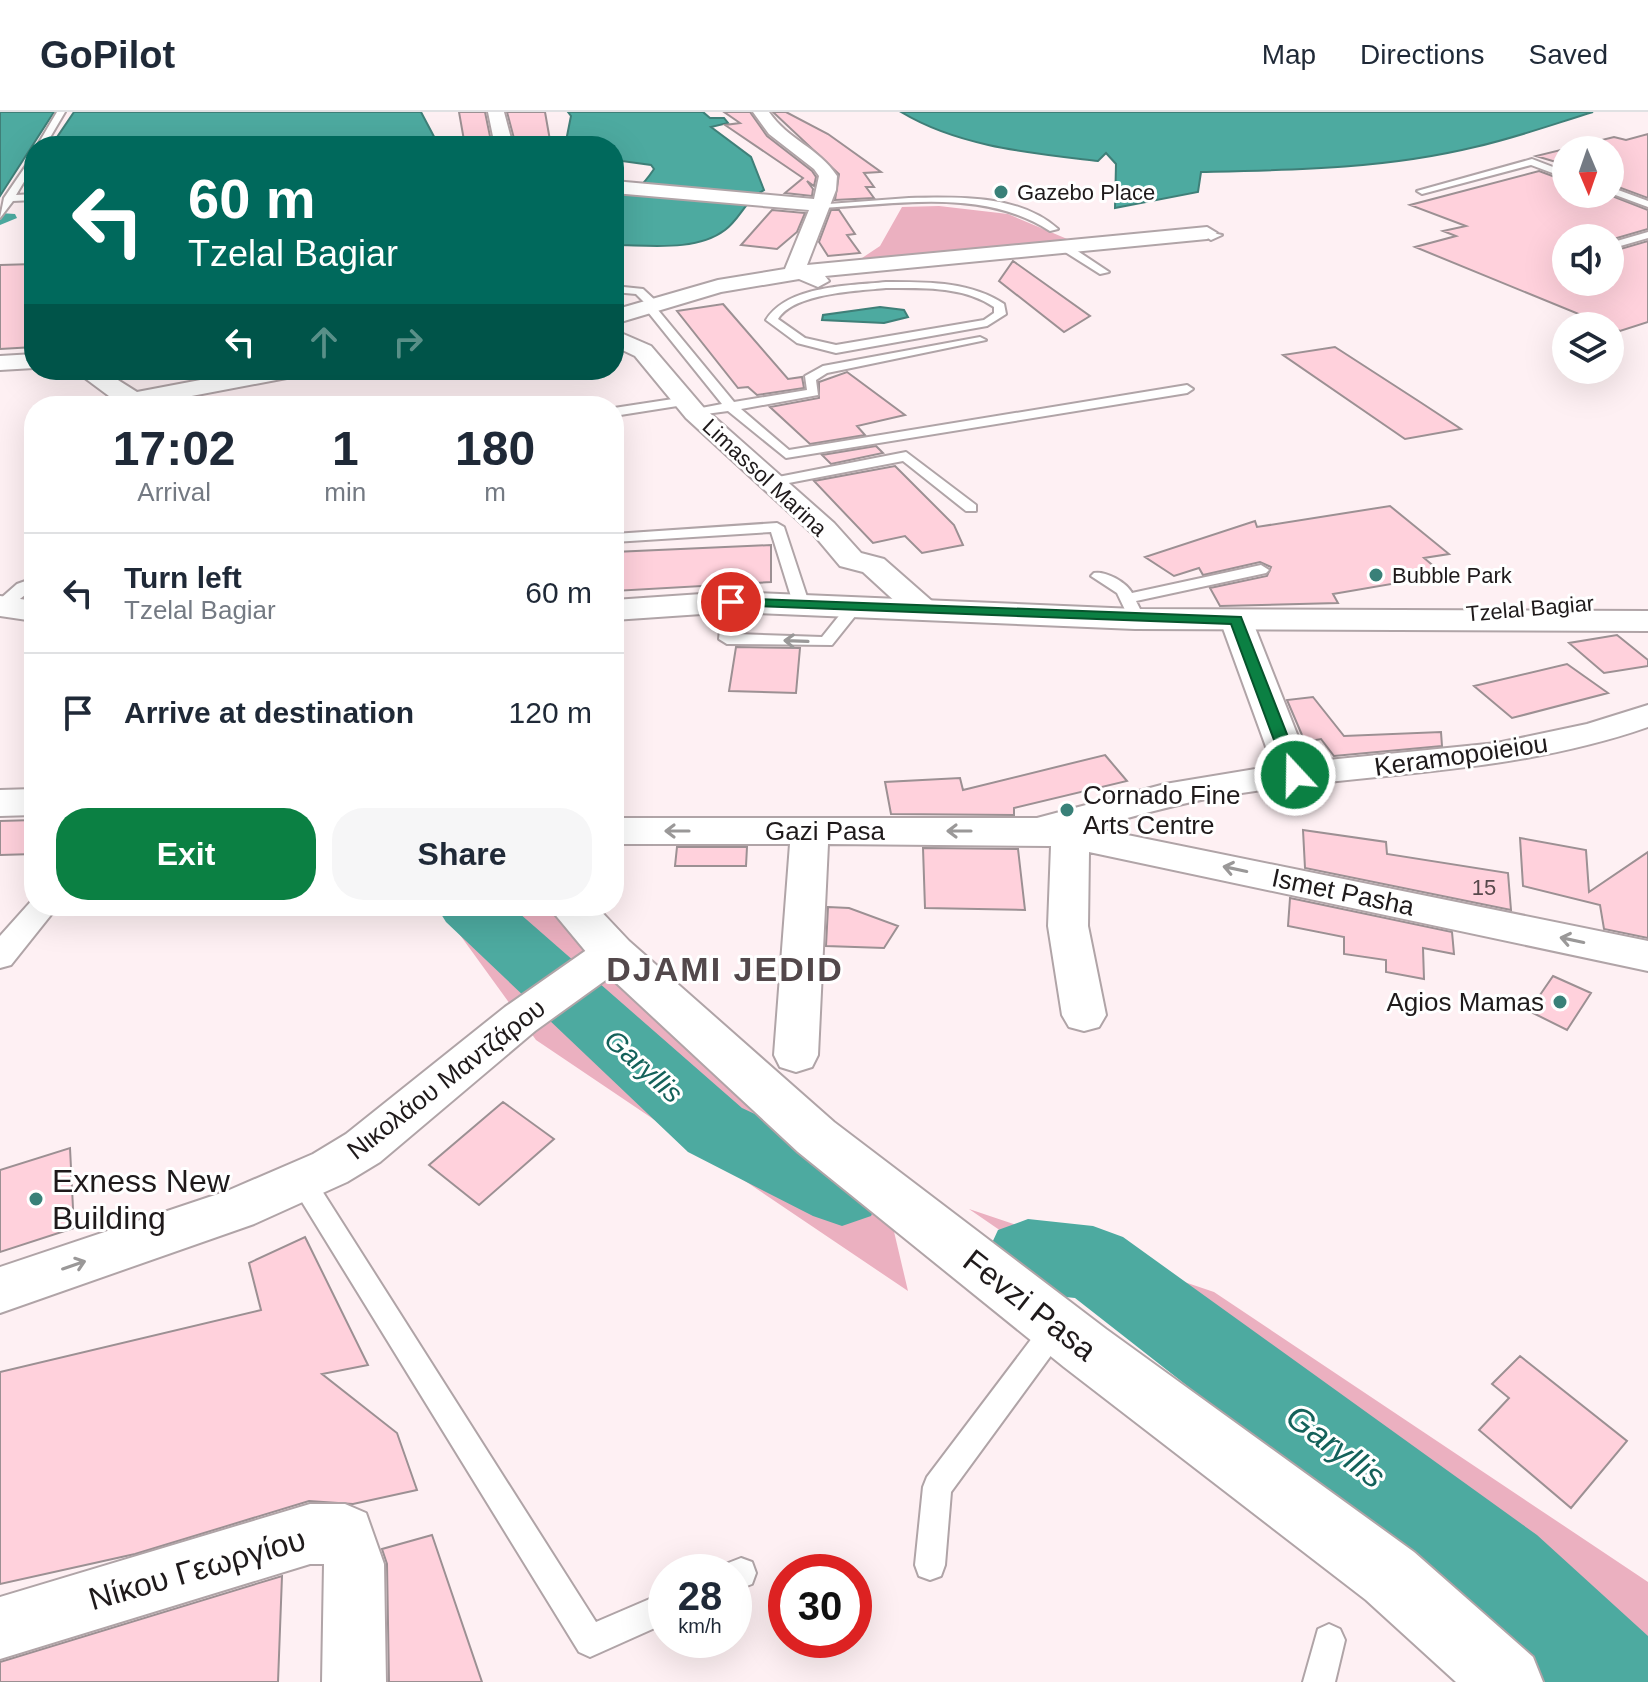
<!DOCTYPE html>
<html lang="en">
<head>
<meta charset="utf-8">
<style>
  body { margin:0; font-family:Helvetica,sans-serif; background:#f6f6f7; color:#1f2937; height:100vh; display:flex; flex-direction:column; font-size:30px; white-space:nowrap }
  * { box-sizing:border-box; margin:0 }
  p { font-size:26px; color:#747a83 }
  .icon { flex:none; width:44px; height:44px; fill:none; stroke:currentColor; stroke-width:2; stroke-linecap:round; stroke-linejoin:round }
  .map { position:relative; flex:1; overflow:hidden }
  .sheet { position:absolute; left:24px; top:284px; width:600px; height:520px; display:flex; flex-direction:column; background:#fff; border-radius:32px; box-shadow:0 8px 32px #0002 }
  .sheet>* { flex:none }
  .top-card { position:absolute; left:24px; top:24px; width:600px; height:244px; border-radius:32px; box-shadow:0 8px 32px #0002; background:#00695c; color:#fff; overflow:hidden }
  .needle { width:52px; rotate:178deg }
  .tools { position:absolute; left:1552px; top:24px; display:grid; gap:16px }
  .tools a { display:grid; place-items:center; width:72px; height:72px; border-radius:50%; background:#fff; box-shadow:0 8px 32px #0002; font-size:40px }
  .speed { position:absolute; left:648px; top:1442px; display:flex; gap:16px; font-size:40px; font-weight:700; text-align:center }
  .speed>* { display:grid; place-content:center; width:104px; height:104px; border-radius:50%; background:#fff; box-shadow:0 8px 32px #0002; line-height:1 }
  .speed small { font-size:20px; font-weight:400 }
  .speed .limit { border:12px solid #d22; background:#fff; color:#111 }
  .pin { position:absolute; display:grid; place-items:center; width:68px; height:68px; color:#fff; margin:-34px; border:4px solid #fff; border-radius:50%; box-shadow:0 2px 8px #0007 }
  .me { position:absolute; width:88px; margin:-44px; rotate:339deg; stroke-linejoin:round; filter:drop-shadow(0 0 6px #0008) }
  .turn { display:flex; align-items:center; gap:28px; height:168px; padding:0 32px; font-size:36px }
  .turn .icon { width:104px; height:104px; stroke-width:2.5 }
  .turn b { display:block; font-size:56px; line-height:68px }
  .lanes { display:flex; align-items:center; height:76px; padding:0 32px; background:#0003; justify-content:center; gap:40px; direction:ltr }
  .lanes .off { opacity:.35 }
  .eta { display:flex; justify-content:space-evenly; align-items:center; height:136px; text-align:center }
  .eta b { font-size:48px; font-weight:700; line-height:56px }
  .primary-button { display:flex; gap:16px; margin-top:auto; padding:16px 32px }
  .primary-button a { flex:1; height:92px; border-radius:32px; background:#0b8043; color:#fff; font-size:32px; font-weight:700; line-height:92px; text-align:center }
  .primary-button a+a { background:#f6f6f7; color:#1f2937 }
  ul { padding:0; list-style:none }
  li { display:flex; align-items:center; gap:24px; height:120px; padding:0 32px; border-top:2px solid #e0e1e3 }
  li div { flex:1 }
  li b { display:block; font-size:30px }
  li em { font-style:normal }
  header { display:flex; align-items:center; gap:48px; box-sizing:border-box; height:112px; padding:0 40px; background:#fff; border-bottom:2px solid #e0e1e3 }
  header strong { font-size:38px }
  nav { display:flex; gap:44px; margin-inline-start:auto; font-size:28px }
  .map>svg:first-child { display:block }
</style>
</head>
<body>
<header>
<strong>GoPilot</strong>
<nav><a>Map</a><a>Directions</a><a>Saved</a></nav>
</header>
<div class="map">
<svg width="1648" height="1570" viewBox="0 0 1648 1570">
  <rect width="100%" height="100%" fill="#fef0f3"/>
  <path fill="#ebb0c0" d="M939 94 1008 102 1072 129 850 154 880 134 902 95Z
    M439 794H548L586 834 888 1094 908 1179 536 928Z
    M969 1097 1214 1180 1648 1470V1570H1573L1189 1249Z"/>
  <path fill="#4daaa0" stroke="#3f7f78" stroke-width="2" d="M0 0H54L0 84Z
    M74 0H421L439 34H51Z
    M568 0H703L710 6H724L728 11 711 15 751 45 764 78C745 88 741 106 725 118 696 140 648 133 614 133V86C635 81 642 75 654 57L651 53 614 48V34H565L571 4Z
    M901 0H1593C1554 12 1515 26 1475 35 1385 57 1293 58 1201 60L1198 80 1115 96 1116 52 1106 41 1098 49C1031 41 959 35 901 0Z
    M880 195 904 198 908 205 884 211 822 208 823 203Z"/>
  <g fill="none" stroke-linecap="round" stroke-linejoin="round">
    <path fill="#4daaa0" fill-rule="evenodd" d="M0 101 15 102 17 106 0 113Z"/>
    <path fill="#4daaa0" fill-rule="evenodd" d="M436 794H511L742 996 871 1056 882 1080 871 1104 842 1114 813 1104 688 1040 446 810Z
      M1028 1107 1093 1114 1123 1125 1537 1423 1648 1524V1570H1545L1467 1493 1075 1186 1028 1181 998 1170 986 1144 998 1118Z"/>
  </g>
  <path fill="#ffd1dc" stroke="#9c9093" stroke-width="2" d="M459 0H485L492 34H465Z
    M507 0H545L551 34H516Z
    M724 0H750L767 24 812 59 816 65 814 74 807 69 813 77 812 84 785 81 803 66 725 13 740 11Z
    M773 0H786L828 22 881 60 864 61 874 75H866L874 86 835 88 839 62Z
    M1648 22V86L1610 72V38H1566V53L1536 44 1614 25 1626 28Z
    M1539 59 1566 69V82H1607L1648 98V117L1610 128 1566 126V170H1610V140L1648 129V210L1620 219 1415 135 1456 124 1443 119 1466 114 1410 93Z
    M772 98 805 101 797 120 777 137 741 133Z
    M831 98H839L855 122 847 123 860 141 828 144 819 130Z
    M1013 149 1090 204 1064 220 999 169Z
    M34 152V235L0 237V153Z
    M723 192 788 267 802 265 804 276 757 283 748 275 738 276 677 199Z
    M1335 235 1420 290 1461 317 1405 327 1283 243Z
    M847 260 905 303 857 314 865 323 810 332 770 295 819 286V270Z
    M876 334 883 341 831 352 822 343Z
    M895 354 954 413 963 433 922 441 905 424 873 431 814 369Z
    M1390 394 1449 442 1424 446 1444 463 1333 482 1338 491 1220 494 1210 476 1267 464 1271 455 1260 450 1203 463 1199 456 1174 464 1145 445 1255 409 1257 415Z
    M771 433V470L614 479V440Z
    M1617 523 1648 548V554L1604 561 1569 531Z
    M736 535 800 536 796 581 729 579Z
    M1567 552 1608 581 1512 606 1474 574Z
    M1313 585 1344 624 1441 620 1442 634 1334 644 1321 627 1305 630 1287 588Z
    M1105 643 1127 669 1014 696V703L891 702 885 670 960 666 963 678Z
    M34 708V742L0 743V709Z
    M1303 718 1386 730 1387 742 1508 761 1511 798 1305 756Z
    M1520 726 1586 738 1589 780 1648 740V826L1604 817 1600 793 1523 774Z
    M677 735H747L746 754H675Z
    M923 736 1018 737 1025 798 925 796Z
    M1290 786 1452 820 1454 842 1423 836 1424 867 1386 860V848L1344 842V825L1288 814Z
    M828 795 849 796 898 814 884 836 826 834Z
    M1553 864 1591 881 1567 918 1529 899Z
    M503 990 554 1027 479 1093 429 1053Z
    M70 1036 74 1116 0 1140V1058Z
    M305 1125 368 1253 322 1262 397 1321 417 1378 353 1392 309 1389 135 1442 0 1472V1260L261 1198 249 1151Z
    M1520 1244 1627 1329 1571 1396 1479 1318 1509 1286 1492 1272Z
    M432 1423 482 1570H389L387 1452 382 1437Z
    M282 1464 278 1570H0V1550Z"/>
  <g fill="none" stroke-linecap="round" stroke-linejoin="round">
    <g stroke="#b0a4a7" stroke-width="4">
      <path id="service" d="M57 0H65L45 34H37Z
        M34 42V53L16 83 34 82V88L13 89 0 106 4 86Z
        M1532 47 1566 60V66L1531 53 1422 82 1417 79Z
        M1610 75 1648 89V95L1610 81Z
        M909 86C958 85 1019 82 1058 117L1050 119C982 75 896 93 820 96L815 93Z
        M1203 119 1222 123 1211 128 1203 123Z
        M1648 120V126L1610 137V131Z
        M1062 134H1070L1109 160 1100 162 1062 138Z
        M886 170C925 170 970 169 1004 192L1006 202 987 214 836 241 797 231 766 208C788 173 849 174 886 170ZM886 176C922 176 964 174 994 195V201L984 208 836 233 805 226 778 207C794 181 857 179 886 176Z
        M614 174 643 177 657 190 658 198 734 290 807 278 805 264 823 254 980 225 986 228 827 261 816 268 818 283 741 297 789 338 1187 273 1193 277 1187 281 786 346 728 299 691 304V298L722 292 648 200 647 193 636 182 614 180Z
        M119 258 95 266 89 262 97 258Z
        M686 285 692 289 690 292 614 304V296Z
        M252 287 258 291 256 294H230Z
        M906 340 976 393V399H966L903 349 773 374 766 370 773 366Z
        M777 411 784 415 809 491 806 494 801 496 793 491 771 420 614 430V422Z
        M1261 453 1269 458 1266 461 1136 489 1141 499 1133 504 1127 502 1117 481 1091 464 1094 461C1106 459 1126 470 1132 481Z
        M34 466V476L7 497 0 498V487L17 472Z
        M731 485 739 490 736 522 822 525 850 490 856 488 864 493 832 533 727 532 719 527 723 490Z
        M303 1060 312 1063 596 1510 666 1480V1511L590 1545 579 1540 294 1077 291 1070 294 1063Z
        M1057 1202 1066 1205 1070 1214 1066 1223 951 1380 945 1453 941 1464 930 1468 919 1464 915 1453 923 1375 927 1365 1048 1205Z
        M741 1446 752 1450 756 1461 752 1472 734 1479V1460H721L723 1453Z
        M1329 1512 1340 1517 1345 1528 1335 1570H1303L1318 1517Z"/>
    </g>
    <g stroke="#b0a4a7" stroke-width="4">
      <path id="pedestrian" d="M34 786V794H58L11 853 0 856V824Z"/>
    </g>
    <g stroke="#b0a4a7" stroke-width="4">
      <path id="minor" d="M488 0H504L513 34H495Z
        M753 0H769C787 27 819 36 837 64L836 78 807 153 1207 115 1217 121 1207 127 825 164 829 169 818 175 799 167 721 180 614 212V198L718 168 785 157 809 98 614 81V69L814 87 819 64 814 57 769 22Z
        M614 218 651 234 704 296 834 411 861 441 884 447 933 490 938 497 933 504H911L863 460 840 454 814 423 686 306 635 244 614 234Z
        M34 242V256L0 258V244Z
        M74 258H102L137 280 253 258H304L292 265 139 294 117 290Z
        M1236 499 1247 501 1252 508 1308 650 1497 631 1587 612 1648 593V615C1514 662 1374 660 1235 682 1187 689 1140 702 1093 716L1648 829V859L1089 740 1088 814 1106 903 1099 915 1084 919 1069 915 1062 903 1048 814 1051 734 828 732 818 943 812 955 796 960 780 955 774 943 790 732H614V706H1037L1165 672 1273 654 1220 508 1225 501Z
        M613 826 628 830 634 841 628 852 535 919 380 1050 347 1070 254 1112 0 1201V1155L227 1079 313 1042 346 1022 505 895 598 830Z
        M310 1392H345L366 1401 384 1452 386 1570H322L324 1452H310L0 1547V1485Z"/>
    </g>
    <g stroke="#b0a4a7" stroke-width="4">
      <path id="tertiary" d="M34 677V703L0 704V678Z
        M548 794H596L629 829 834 1010 1106 1217 1414 1440 1533 1545 1543 1570H1456L1366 1488 1064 1255 798 1040 597 853Z"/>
    </g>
    <g stroke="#b0a4a7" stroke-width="4">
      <path id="secondary" d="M731 480 1135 497 1648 499V519L1135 517 731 500 614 508V488Z
        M0 484 34 489V509L0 504Z"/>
    </g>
    <use href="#service" fill="#fff" fill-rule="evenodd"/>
    <use href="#pedestrian" fill="#fff" fill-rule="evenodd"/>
    <use href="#minor" fill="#fff" fill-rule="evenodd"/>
    <use href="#tertiary" fill="#fff" fill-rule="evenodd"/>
    <use href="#secondary" fill="#fff" fill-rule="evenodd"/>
  </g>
  <defs><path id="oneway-shaft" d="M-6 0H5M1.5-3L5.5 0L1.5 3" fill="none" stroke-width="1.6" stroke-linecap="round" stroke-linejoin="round" transform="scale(2)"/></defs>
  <g stroke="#9a9898">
    <use href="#oneway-shaft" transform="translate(796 529) rotate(-178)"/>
    <use href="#oneway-shaft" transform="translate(677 719) rotate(-180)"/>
    <use href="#oneway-shaft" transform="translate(959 719) rotate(-180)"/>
    <use href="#oneway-shaft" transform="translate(1235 757) rotate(-168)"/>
    <use href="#oneway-shaft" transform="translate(1572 828) rotate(-168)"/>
    <use href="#oneway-shaft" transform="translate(74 1153) rotate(-19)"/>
  </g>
  <path fill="#0b8043" stroke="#07532c" stroke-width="2" d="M731 486 1241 505 1303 663 1295 668 1287 663 1231 512 726 493 724 490Z"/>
  <g fill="#398078" stroke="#fff" stroke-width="3">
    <circle cx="1001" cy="80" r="8"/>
    <circle cx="1376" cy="463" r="8"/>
    <circle cx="1067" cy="698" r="8"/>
    <circle cx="1560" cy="890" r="8"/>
    <circle cx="36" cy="1087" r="8"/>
  </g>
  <g text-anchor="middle" stroke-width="6" stroke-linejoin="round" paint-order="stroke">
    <g font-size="22" fill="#1f1a1b" stroke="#fff" text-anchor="start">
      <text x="1017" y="88">Gazebo Place</text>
      <text x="1392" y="471">Bubble Park</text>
    </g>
    <g font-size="22" fill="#1f1a1b" stroke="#fff">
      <text transform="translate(765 365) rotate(43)" y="8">Limassol Marina</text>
      <text transform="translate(1530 496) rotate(-5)" y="8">Tzelal Bagiar</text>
    </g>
    <g font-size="22" fill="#57484b">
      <text x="1484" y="783">15</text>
    </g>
    <g font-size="26" fill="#1f1a1b" stroke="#fff">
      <text transform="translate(1461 643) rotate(-8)" y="9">Keramopoieiou</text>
      <text x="825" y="728">Gazi Pasa</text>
      <text transform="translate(1343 780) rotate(12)" y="9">Ismet Pasha</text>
      <text transform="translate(446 967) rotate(-38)" y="9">Νικολάου Μαντζάρου</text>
    </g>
    <g font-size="26" fill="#1f1a1b" stroke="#fff" text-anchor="start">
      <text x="1083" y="692">Cornado Fine<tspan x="1083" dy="30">Arts Centre</tspan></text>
      <text x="1544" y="899" text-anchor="end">Agios Mamas</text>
    </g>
    <g font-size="28" font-style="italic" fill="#14615a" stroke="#fff">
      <text transform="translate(644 954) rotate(42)" y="10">Garyllis</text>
    </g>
    <g font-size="32" fill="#1f1a1b" stroke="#fff" text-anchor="start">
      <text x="52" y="1080">Exness New<tspan x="52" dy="37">Building</tspan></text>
    </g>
    <g font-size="32" fill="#1f1a1b" stroke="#fff">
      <text transform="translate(1030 1193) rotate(38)" y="11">Fevzi Pasa</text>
      <text transform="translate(197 1457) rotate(-16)" y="11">Νίκου Γεωργίου</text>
    </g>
    <g font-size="34" font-weight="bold" letter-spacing="2" fill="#53484b" stroke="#fff">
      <text x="725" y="869">DJAMI JEDID</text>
    </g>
    <g font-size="34" font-style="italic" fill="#14615a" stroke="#fff">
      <text transform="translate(1336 1334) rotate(37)" y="12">Garyllis</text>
    </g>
  </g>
</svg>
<div class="tools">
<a><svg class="needle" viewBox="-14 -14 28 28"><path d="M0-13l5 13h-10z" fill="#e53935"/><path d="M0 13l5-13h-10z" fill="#747a83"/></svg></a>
<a><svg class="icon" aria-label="sound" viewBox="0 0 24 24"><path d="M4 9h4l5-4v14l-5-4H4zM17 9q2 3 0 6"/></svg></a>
<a><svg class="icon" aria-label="layers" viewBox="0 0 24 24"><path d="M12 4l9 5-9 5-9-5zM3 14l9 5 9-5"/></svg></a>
</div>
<div class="speed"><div>28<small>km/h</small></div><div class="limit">30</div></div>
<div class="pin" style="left:731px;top:490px;background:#d93025"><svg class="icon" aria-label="arrive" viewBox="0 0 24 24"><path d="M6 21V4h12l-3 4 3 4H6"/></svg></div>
<svg class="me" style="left:1295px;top:663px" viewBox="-20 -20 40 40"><circle r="17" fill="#0b8043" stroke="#fff" stroke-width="3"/><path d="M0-11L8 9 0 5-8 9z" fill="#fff"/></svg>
<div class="top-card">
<div class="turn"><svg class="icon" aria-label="left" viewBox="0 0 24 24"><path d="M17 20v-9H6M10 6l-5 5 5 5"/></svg><div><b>60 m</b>Tzelal Bagiar</div></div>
<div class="lanes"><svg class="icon" aria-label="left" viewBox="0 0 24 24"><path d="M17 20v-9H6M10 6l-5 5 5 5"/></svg><svg class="icon off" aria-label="ahead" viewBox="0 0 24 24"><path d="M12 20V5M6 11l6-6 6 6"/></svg><svg class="icon off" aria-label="right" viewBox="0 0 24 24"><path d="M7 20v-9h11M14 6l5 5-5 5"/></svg></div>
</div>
<section class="sheet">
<div class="eta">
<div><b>17:02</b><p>Arrival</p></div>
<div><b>1</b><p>min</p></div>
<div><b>180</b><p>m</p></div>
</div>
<ul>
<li><svg class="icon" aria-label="left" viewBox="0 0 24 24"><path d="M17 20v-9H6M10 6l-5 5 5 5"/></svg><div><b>Turn left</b><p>Tzelal Bagiar</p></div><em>60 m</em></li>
<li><svg class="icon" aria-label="arrive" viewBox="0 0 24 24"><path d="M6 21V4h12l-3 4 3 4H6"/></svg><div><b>Arrive at destination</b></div><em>120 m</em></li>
</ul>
<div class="primary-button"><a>Exit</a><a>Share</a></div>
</section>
</div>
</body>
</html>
